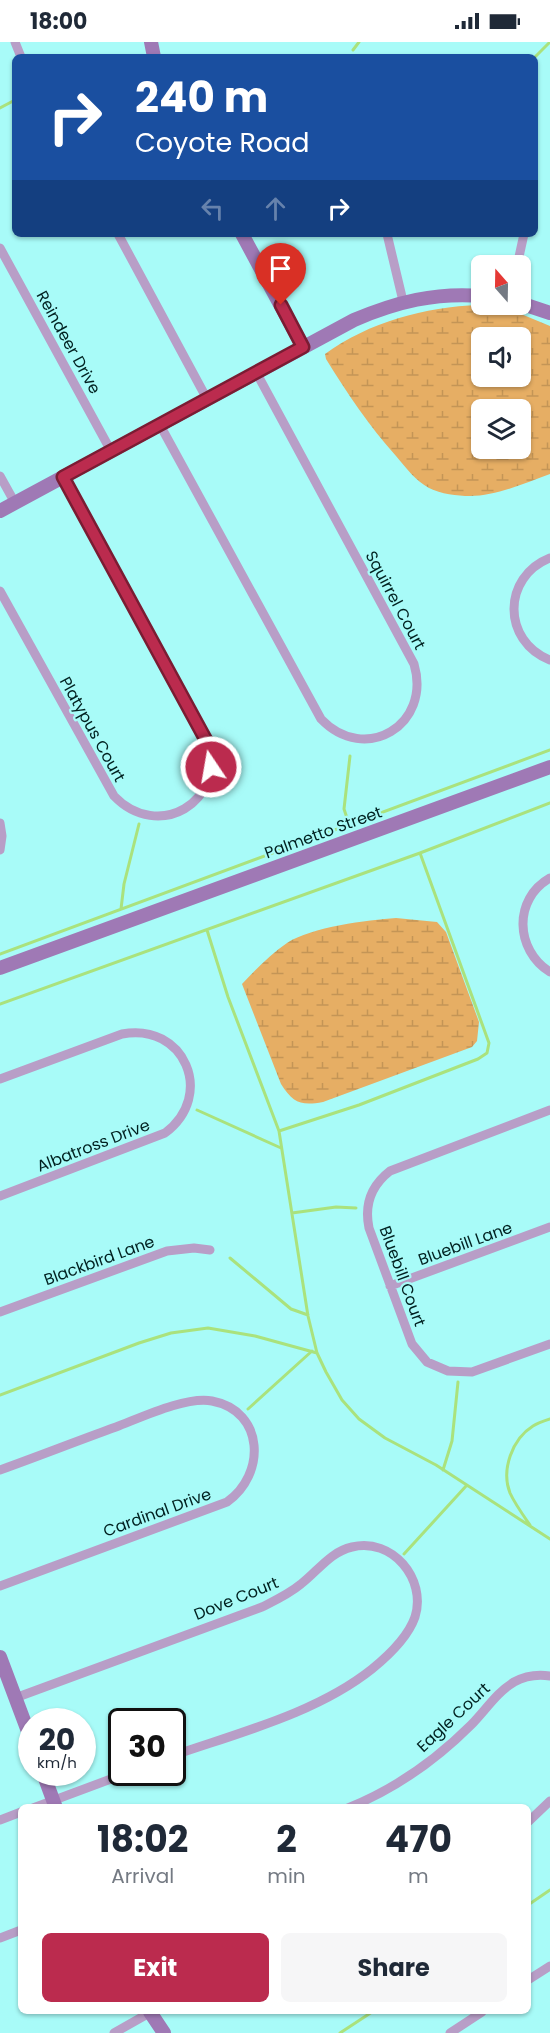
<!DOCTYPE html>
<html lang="en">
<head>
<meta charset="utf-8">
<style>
  body { margin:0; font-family:Poppins,sans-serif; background:#f6f6f7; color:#1f2937; height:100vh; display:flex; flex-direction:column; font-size:22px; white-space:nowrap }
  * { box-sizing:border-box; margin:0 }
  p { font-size:20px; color:#747a83 }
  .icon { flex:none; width:33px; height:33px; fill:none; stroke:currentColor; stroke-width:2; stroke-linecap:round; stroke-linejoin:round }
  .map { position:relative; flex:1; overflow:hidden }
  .panel { position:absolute; left:18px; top:1762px; width:513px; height:210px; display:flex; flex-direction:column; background:#fff; border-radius:9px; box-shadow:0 2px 4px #0004 }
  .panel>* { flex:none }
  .guide { position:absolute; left:12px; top:12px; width:526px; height:183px; border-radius:9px; box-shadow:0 2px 4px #0004; background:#1a4fa0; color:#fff; overflow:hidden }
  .needle { width:39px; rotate:340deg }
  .buttons { position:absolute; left:471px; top:213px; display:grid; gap:12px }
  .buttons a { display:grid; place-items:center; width:60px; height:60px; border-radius:9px; background:#fff; box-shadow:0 2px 4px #0004; font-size:30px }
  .speed { position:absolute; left:18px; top:1666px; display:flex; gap:12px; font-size:30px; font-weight:700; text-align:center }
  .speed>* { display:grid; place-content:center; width:78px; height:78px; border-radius:50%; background:#fff; box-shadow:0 2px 4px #0004; line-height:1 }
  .speed small { font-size:15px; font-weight:400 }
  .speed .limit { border:3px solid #111; border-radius:9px; background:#fff; color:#111 }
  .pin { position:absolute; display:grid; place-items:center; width:51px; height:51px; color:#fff; margin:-62px -26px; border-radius:50% 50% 50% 0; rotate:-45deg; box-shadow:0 0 6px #0007 }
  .pin .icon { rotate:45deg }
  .me { position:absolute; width:66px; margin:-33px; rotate:348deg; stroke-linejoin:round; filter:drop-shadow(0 0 4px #0008) }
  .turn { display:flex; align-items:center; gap:21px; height:126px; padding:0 24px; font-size:27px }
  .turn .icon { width:78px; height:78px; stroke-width:2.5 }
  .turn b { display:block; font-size:42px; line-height:51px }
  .lanes { display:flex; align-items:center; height:57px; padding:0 24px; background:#0003; justify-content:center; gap:30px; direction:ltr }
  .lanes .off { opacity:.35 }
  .eta { display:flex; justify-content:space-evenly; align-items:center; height:102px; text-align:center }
  .eta b { font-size:36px; font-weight:700; line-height:42px }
  .action { display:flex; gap:12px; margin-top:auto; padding:12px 24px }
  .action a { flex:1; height:69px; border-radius:9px; background:#bb2b4e; color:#fff; font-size:24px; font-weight:700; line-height:69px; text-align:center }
  .action a+a { background:#f6f6f7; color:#1f2937 }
  .status { display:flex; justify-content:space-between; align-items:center; height:42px; padding:0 30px; background:#fff; direction:ltr }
  .status svg { height:16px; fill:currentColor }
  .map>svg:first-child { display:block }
</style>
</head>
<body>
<div class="status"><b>18:00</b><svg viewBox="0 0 49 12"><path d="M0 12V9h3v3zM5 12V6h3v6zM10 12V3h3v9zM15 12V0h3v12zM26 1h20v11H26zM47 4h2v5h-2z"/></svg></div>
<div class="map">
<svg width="550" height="1991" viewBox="0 0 550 1991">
  <defs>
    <pattern id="wetland-marsh" width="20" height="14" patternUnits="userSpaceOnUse" patternTransform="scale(1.5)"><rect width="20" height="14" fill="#e6ae64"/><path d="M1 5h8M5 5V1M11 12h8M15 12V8" fill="none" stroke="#c49556"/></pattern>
  </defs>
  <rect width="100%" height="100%" fill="#a8fbf8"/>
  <path fill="url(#wetland-marsh)" fill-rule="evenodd" d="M479 263 521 272 550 284V432C525 441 496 454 470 454 457 454 441 452 429 446 416 439 406 426 396 414 369 384 347 351 326 317L325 312C369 280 425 265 479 263ZM482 296H520V334H482ZM482 368H520V406H482Z
    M396 876 437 880 446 890 479 980 477 999 472 1005 323 1060C301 1064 293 1061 281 1042L242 942C256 927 271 912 287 901 311 885 368 878 396 876Z"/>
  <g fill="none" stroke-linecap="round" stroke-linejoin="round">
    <path stroke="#aae27d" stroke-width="3" d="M353 8 359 0
      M535 15 550 0
      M0 66 15 58
      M349 782 344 767 350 714
      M121 867 124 842 139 782
      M207 888 228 955 279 1089 308 1274 317 1311 326 1330 342 1358 359 1377 385 1396 436 1423 550 1497
      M0 912 550 708
      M0 962 420 811 550 761
      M197 1068 281 1106
      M279 1089 359 1063 478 1017 487 1011 489 1001 420 811
      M292 1171 336 1165 356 1166
      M230 1216 291 1267 308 1273
      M0 1353 139 1301 171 1291 208 1286 255 1294 317 1311
      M248 1367 312 1309
      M443 1428 452 1399 458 1340
      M530 1483C523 1473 515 1462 510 1451 501 1428 512 1397 533 1384 538 1381 544 1379 550 1377
      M404 1512 467 1443
      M528 1863 550 1848
      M340 1991 372 1970"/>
    <path stroke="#b89ec7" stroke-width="9" d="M15 0 21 15
      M118 192 207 357
      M387 192 403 259
      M0 206 111 409
      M517 224 524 192
      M160 383 321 677C365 723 432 683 414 622L256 330
      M0 434 15 461
      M550 516C502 535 502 599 550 618
      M0 549 114 754C158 800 227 760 207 700L63 435
      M0 781 2 794 0 808
      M550 836C513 857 515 908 550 930
      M0 1037 122 992C184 980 216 1053 165 1091L0 1154
      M550 1068 390 1129C372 1143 364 1162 369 1186L412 1302 427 1320 448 1329 472 1330 550 1302
      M390 1244 550 1185
      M0 1270 167 1209 194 1206 210 1208
      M0 1428C39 1414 77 1399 116 1385 140 1376 186 1354 212 1359 265 1369 266 1433 227 1460L0 1544
      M15 1656 262 1565C276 1558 289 1552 301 1542 318 1529 330 1510 352 1505 392 1495 427 1537 415 1575 408 1595 388 1614 372 1627 317 1671 238 1691 172 1714
      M33 1766 127 1731
      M348 1766C395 1747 436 1718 471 1683 485 1669 497 1650 514 1640 525 1634 537 1632 550 1634
      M0 1778 21 1770
      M528 1780 550 1759
      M0 1896 21 1888
      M528 1938 550 1924
      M114 1991 151 1970
      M450 1991 482 1970"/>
    <path stroke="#9f79b5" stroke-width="14" d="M151 0 154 15
      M242 192 303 305
      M520 261 550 271
      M0 469 354 278C396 260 436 250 482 254
      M0 926 550 725
      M0 1615 32 1700
      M43 1731 56 1766
      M150 1970 164 1991"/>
  </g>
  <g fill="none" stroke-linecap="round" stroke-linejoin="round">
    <g stroke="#7a1c33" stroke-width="15">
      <path id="route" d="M211 725 207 700 63 435 303 305 281 263"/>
    </g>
    <use href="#route" stroke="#bb2b4e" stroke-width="10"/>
  </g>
  <g text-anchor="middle" stroke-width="4.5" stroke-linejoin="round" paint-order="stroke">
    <g font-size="16" fill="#002120" stroke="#a8fbf8">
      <text transform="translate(69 300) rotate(61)" y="6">Reindeer Drive</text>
      <text transform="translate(396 558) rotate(62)" y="6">Squirrel Court</text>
      <text transform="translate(93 687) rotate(61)" y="6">Platypus Court</text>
      <text transform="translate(323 790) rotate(-20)" y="6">Palmetto Street</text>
      <text transform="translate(93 1103) rotate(-21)" y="6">Albatross Drive</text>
      <text transform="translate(465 1201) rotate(-20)" y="6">Bluebill Lane</text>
      <text transform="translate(99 1218) rotate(-20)" y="6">Blackbird Lane</text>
      <text transform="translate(403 1234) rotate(70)" y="6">Bluebill Court</text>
      <text transform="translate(157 1470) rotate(-20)" y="6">Cardinal Drive</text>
      <text transform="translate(236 1556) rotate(-22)" y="6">Dove Court</text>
      <text transform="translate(453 1675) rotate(-43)" y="6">Eagle Court</text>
    </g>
  </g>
</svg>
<div class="buttons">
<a><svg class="needle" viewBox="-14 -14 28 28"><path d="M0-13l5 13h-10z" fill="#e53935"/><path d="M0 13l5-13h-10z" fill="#747a83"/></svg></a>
<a><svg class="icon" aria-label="sound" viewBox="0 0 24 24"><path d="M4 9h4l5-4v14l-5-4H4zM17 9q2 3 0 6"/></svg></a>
<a><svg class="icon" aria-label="layers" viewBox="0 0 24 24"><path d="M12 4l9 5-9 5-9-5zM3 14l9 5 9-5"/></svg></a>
</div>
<div class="speed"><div>20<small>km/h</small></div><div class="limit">30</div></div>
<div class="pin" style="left:281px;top:263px;background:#d93025"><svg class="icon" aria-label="arrive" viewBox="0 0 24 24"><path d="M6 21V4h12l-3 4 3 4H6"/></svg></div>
<svg class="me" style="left:211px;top:725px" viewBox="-20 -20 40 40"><circle r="17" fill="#bb2b4e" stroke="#fff" stroke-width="3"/><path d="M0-11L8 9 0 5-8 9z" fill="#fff"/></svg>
<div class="guide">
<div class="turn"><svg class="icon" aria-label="right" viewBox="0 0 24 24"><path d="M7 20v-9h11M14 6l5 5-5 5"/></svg><div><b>240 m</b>Coyote Road</div></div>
<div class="lanes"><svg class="icon off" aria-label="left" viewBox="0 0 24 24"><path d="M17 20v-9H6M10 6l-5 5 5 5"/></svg><svg class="icon off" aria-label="ahead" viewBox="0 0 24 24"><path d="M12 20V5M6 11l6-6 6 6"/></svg><svg class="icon" aria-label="right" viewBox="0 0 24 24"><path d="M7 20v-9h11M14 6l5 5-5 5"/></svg></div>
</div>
<section class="panel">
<div class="eta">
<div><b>18:02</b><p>Arrival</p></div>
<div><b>2</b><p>min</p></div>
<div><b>470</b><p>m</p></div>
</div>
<div class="action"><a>Exit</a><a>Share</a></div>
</section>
</div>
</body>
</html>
